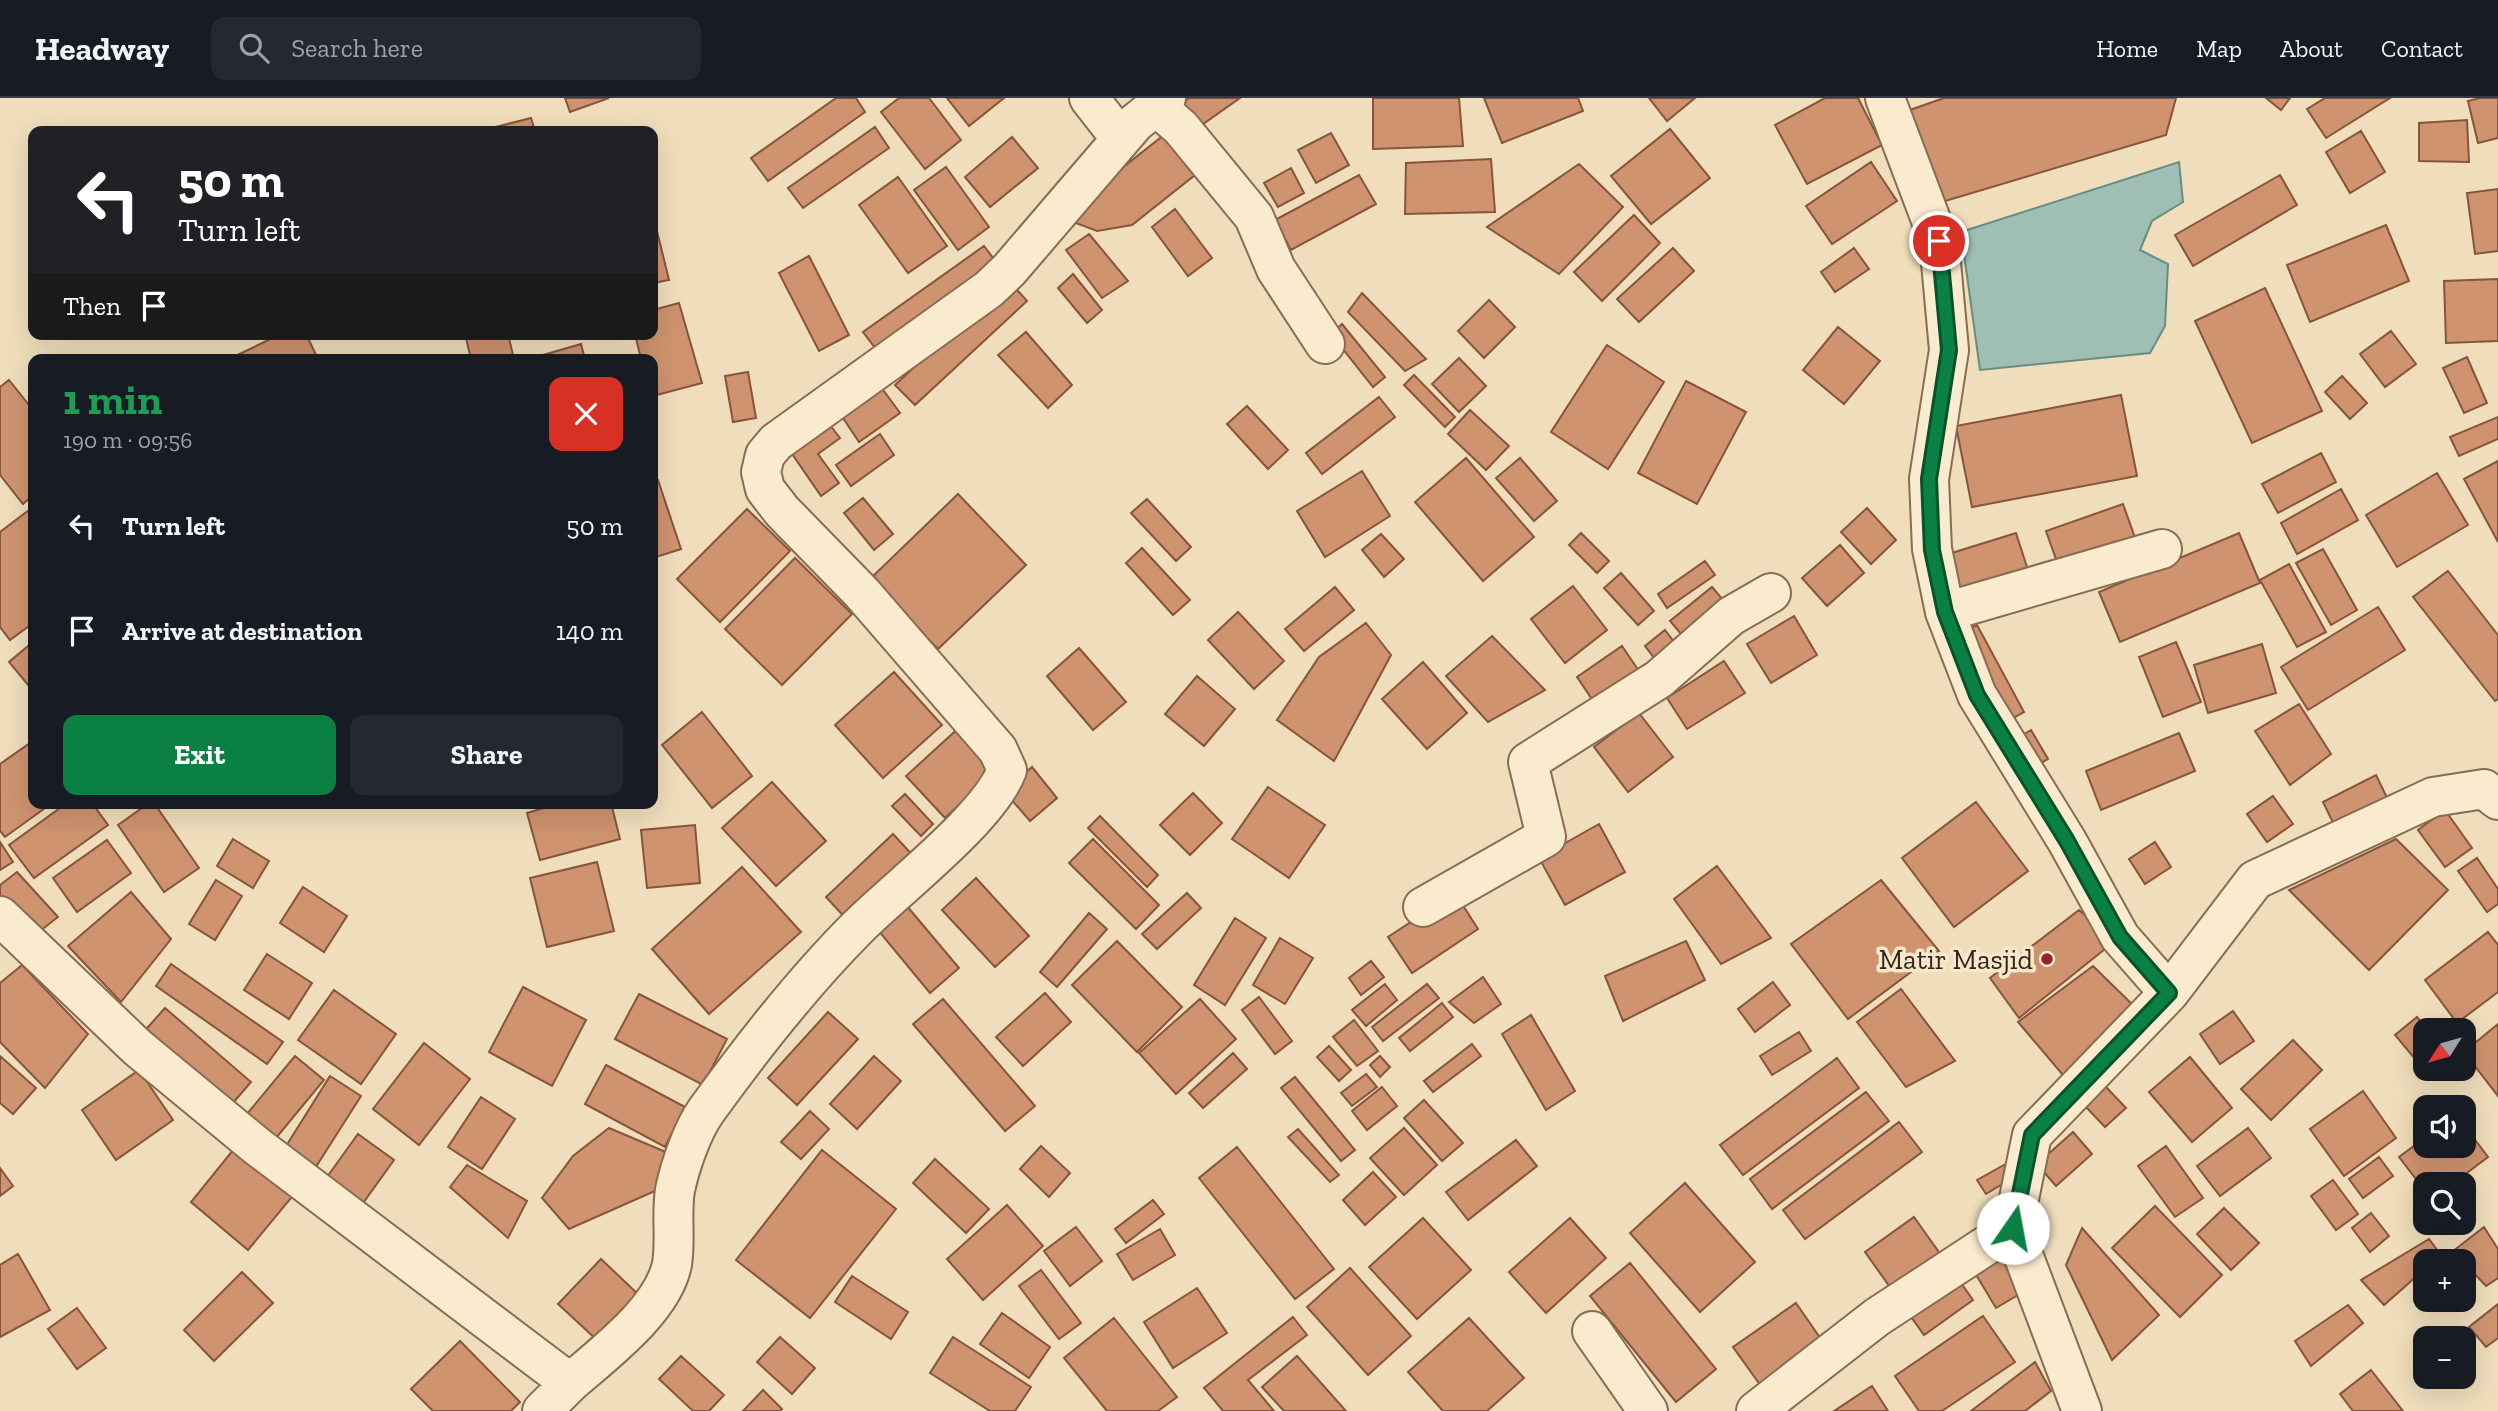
<!DOCTYPE html>
<html lang="en">
<head>
<meta charset="utf-8">
<style>
  body { margin:0; font-family:"Zilla Slab",serif; background:#242831; color:#f1f3f6; height:100vh; display:flex; flex-direction:column; font-size:26px; white-space:nowrap }
  * { box-sizing:border-box; margin:0 }
  p { font-size:23px; color:#9ea1a6 }
  .icon { flex:none; width:38px; height:38px; fill:none; stroke:currentColor; stroke-width:2; stroke-linecap:round; stroke-linejoin:round }
  .map { position:relative; flex:1; overflow:hidden }
  .sheet { position:absolute; left:28px; top:256px; width:630px; height:455px; display:flex; flex-direction:column; background:#171b24; border-radius:14px; box-shadow:0 7px 28px #0002 }
  .sheet>* { flex:none }
  .top-card { position:absolute; left:28px; top:28px; width:630px; height:214px; border-radius:14px; box-shadow:0 7px 28px #0002; background:#202124; color:#fff; overflow:hidden }
  .needle { width:46px; rotate:233deg }
  .controls { position:absolute; left:2413px; top:920px; display:grid; gap:14px }
  .controls a { display:grid; place-items:center; width:63px; height:63px; border-radius:14px; background:#171b24; box-shadow:0 7px 28px #0002; font-size:35px }
  .pin { position:absolute; display:grid; place-items:center; width:60px; height:60px; color:#fff; margin:-30px; border:4px solid #fff; border-radius:50%; box-shadow:0 2px 7px #0007 }
  .me { position:absolute; width:77px; margin:-38px; rotate:12deg; stroke-linejoin:round; filter:drop-shadow(0 0 5px #0008) }
  .turn { display:flex; align-items:center; gap:24px; height:147px; padding:0 35px; font-size:32px }
  .turn .icon { width:91px; height:91px; stroke-width:2.5 }
  .turn b { display:block; font-size:49px; line-height:60px }
  .then { display:flex; align-items:center; height:66px; padding:0 35px; background:#0003; gap:14px; font-size:26px }
  .round { display:grid; place-items:center; flex:none; width:74px; height:74px; border-radius:14px; background:#242831 }
  .summary { display:flex; align-items:center; justify-content:space-between; height:119px; padding:0 35px }
  h1 { font-size:42px; font-weight:700; line-height:52px; color:#1e9e55 }
  .button { display:flex; gap:14px; margin-top:auto; padding:14px 35px }
  .button a { flex:1; height:80px; border-radius:14px; background:#0b8043; color:#fff; font-size:28px; font-weight:700; line-height:80px; text-align:center }
  .button a+a { background:#242831; color:#f1f3f6 }
  ul { padding:0; list-style:none }
  li { display:flex; align-items:center; gap:21px; height:105px; padding:0 35px }
  li div { flex:1 }
  li b { display:block; font-size:26px }
  li em { font-style:normal }
  header { display:flex; align-items:center; gap:42px; box-sizing:border-box; height:98px; padding:0 35px; background:#171b24; border-bottom:2px solid #363941 }
  header strong { font-size:33px }
  nav { display:flex; gap:38px; margin-inline-start:auto; font-size:24px }
  .search { width:490px; height:63px; background:#242831; display:flex; align-items:center; gap:18px; box-sizing:border-box; padding:0 24px; border-radius:14px; color:#9ea1a6; font-size:26px }
  .map>svg:first-child { display:block }
</style>
</head>
<body>
<header>
<strong>Headway</strong>
<div class="search"><svg class="icon" aria-label="search" viewBox="0 0 24 24"><circle cx="10" cy="10" r="6"/><path d="M15 15l6 6"/></svg>Search here</div>
<nav><a>Home</a><a>Map</a><a>About</a><a>Contact</a></nav>
</header>
<div class="map">
<svg width="2498" height="1313" viewBox="0 0 2498 1313">
  <rect width="100%" height="100%" fill="#efddbb"/>
  <path fill="#9fbfb5" stroke="#678d82" stroke-width="2" d="M2179 64 2183 104 2152 123 2140 152 2168 166 2165 228 2150 255 1980 272 1961 134Z"/>
  <path fill="#cf936f" stroke="#86553a" stroke-width="2" d="M565 0H609L570 14Z
    M836 0H856L865 14 768 83 751 60Z
    M899 0H929L961 42 925 71 881 14Z
    M947 0H1004L969 28Z
    M1189 0H1240L1196 31 1179 7Z
    M1373 0H1459L1463 48 1373 51Z
    M1484 0H1578L1583 13 1502 45Z
    M1649 0H1695L1667 23Z
    M1825 0H1858L1882 47 1807 86 1775 27Z
    M1944 0H2176L2166 37 1935 106 1907 13Z
    M2266 0H2290L2281 12Z
    M2325 0H2390L2326 40 2307 11Z
    M2480 0H2498V40L2478 45 2468 3Z
    M531 20 535 33 484 32Z
    M2467 22 2469 64 2419 63V25Z
    M875 29 889 50 803 110 788 90Z
    M1670 31 1710 80 1651 126 1611 78Z
    M2361 33 2385 74 2350 95 2326 54Z
    M1331 35 1349 67 1316 85 1298 52Z
    M1164 37 1195 77 1132 127 1097 133 1060 119Z
    M1012 39 1038 70 990 109 965 79Z
    M1491 61 1495 114 1405 116 1406 65Z
    M1871 64 1897 103 1832 146 1806 108Z
    M1579 66 1623 109 1559 176 1487 129Z
    M946 69 989 129 958 152 914 92Z
    M1291 70 1304 95 1278 109 1264 85Z
    M1359 77 1376 106 1291 152 1275 122Z
    M2280 77 2297 107 2193 168 2175 137Z
    M898 79 947 148 908 175 859 107Z
    M2498 91V153L2475 156 2467 95Z
    M1175 111 1212 160 1188 178 1152 129Z
    M1634 117 1660 145 1602 203 1574 174Z
    M2386 127 2409 183 2310 224 2287 167Z
    M657 133 669 182 653 185V134Z
    M1089 136 1128 183 1102 200 1066 152Z
    M984 148 1000 169 879 255 863 234Z
    M1673 150 1694 173 1639 224 1617 201Z
    M1854 150 1869 171 1835 194 1821 174Z
    M809 158 849 237 819 253 779 175Z
    M1073 176 1102 212 1087 225 1058 190Z
    M2498 181V243L2446 245 2444 183Z
    M1008 182 1027 203 915 307 895 287Z
    M2265 190 2322 313 2252 345 2195 223Z
    M1362 195 1426 261 1405 273 1348 214Z
    M1489 202 1515 229 1484 260 1458 233Z
    M679 205 702 285 653 298V261H641L635 236H653V212Z
    M1342 226 1385 279 1373 289 1331 236Z
    M1838 229 1880 263 1844 306 1803 272Z
    M2391 233 2416 266 2385 289 2360 256Z
    M1026 234 1072 287 1048 310 998 257Z
    M281 236H306L318 261H229Z
    M465 236H508L514 261H471Z
    M581 246 585 261H544L543 257Z
    M1607 247 1664 284 1608 371 1551 334Z
    M2467 259 2487 305 2464 315 2443 270Z
    M1459 260 1486 288 1459 314 1432 286Z
    M748 274 756 320 733 324 725 278Z
    M1414 277 1455 319 1445 329 1404 287Z
    M2342 278 2367 305 2350 321 2325 294Z
    M9 282 33 312V397L23 406 0 377V289Z
    M1686 283 1746 314 1697 406 1638 375Z
    M881 289 900 315 859 344 841 317Z
    M2121 297 2137 378 1972 409 1956 328Z
    M1379 299 1395 319 1322 376 1306 355Z
    M1247 308 1288 352 1268 371 1227 326Z
    M1470 312 1509 348 1486 372 1448 336Z
    M2498 319V341L2459 358 2450 339Z
    M826 322 840 340 818 356 839 385 821 398 788 350Z
    M880 336 894 357 851 388 836 367Z
    M2321 355 2336 384 2278 415 2262 386Z
    M1466 360 1534 439 1483 483 1415 404Z
    M1520 360 1557 403 1534 423 1496 380Z
    M2498 363V444L2464 381Z
    M1362 373 1390 418 1325 459 1297 413Z
    M2437 375 2468 427 2397 469 2366 417Z
    M658 382 681 451 653 460V384Z
    M2341 391 2358 422 2297 456 2281 425Z
    M958 396 1026 467 938 551 870 481Z
    M863 400 893 436 874 452 844 415Z
    M1147 401 1191 449 1176 463 1131 415Z
    M2123 406 2144 465 2067 492 2046 433Z
    M33 409V525L10 542 0 529V434Z
    M1867 410 1896 442 1871 466 1841 434Z
    M747 411 790 453 720 524 677 481Z
    M1581 435 1609 463 1597 475 1569 447Z
    M2016 435 2036 497 1959 522 1939 459Z
    M2239 435 2260 485 2120 544 2099 494Z
    M1381 436 1404 461 1384 479 1362 452Z
    M1840 447 1864 475 1827 508 1802 480Z
    M1142 450 1190 502 1173 517 1126 465Z
    M2323 451 2357 512 2331 527 2296 465Z
    M795 460 852 516 782 587 725 531Z
    M1705 463 1715 477 1667 510 1658 496Z
    M2289 466 2326 534 2297 549 2260 482Z
    M2448 473 2498 537V601L2495 603 2413 499Z
    M1621 475 1654 513 1638 527 1604 490Z
    M1573 488 1607 532 1565 565 1531 521Z
    M1335 489 1354 512 1304 553 1285 531Z
    M1712 489 1729 509 1687 543 1670 523Z
    M2378 509 2405 552 2308 612 2281 569Z
    M1238 514 1284 563 1254 591 1208 542Z
    M1794 518 1817 557 1771 585 1747 546Z
    M1366 525 1391 557 1334 663 1277 622 1319 559Z
    M1977 527 2024 614 1997 629 1950 542Z
    M1665 532 1682 554 1661 569 1645 548Z
    M1492 538 1545 592 1488 624 1446 578Z
    M33 544V593L9 564Z
    M2176 544 2201 604 2163 619 2139 559Z
    M2262 546 2276 595 2208 615 2194 567Z
    M1622 548 1643 579 1598 610 1577 579Z
    M1079 550 1126 604 1093 632 1047 578Z
    M1724 563 1745 595 1687 631 1667 600Z
    M1423 564 1467 615 1427 651 1382 601Z
    M894 574 942 627 883 680 835 627Z
    M1197 578 1235 611 1204 648 1165 616Z
    M2299 606 2331 656 2290 687 2255 633Z
    M702 614 752 678 712 710 662 647Z
    M1639 615 1673 659 1628 694 1594 649Z
    M962 627 1000 668 945 720 906 678Z
    M2031 632 2048 661 2026 674 2009 645Z
    M2179 635 2195 673 2101 712 2086 673Z
    M33 643V705H52L5 739 0 733V666Z
    M1032 669 1057 700 1030 723 1004 693Z
    M2376 677 2393 712 2340 739 2323 704Z
    M772 684 826 743 776 788 722 730Z
    M1268 689 1325 727 1289 780 1232 741Z
    M1193 695 1222 725 1190 757 1160 727Z
    M905 696 933 726 921 738 892 708Z
    M2273 698 2293 726 2267 744 2247 716Z
    M1976 704 2028 773 1954 829 1902 760Z
    M67 705H92L108 727 34 780 9 747Z
    M149 705H154L199 770 164 794 118 727Z
    M560 705H611L620 741 540 762 527 715Z
    M2445 712 2472 750 2445 769 2418 732Z
    M1100 718 1158 777 1147 789 1088 730Z
    M1599 726 1625 774 1565 807 1539 760Z
    M695 727 700 785 647 790 641 732Z
    M893 736 917 762 850 825 826 799Z
    M233 741 269 763 253 790 217 768Z
    M1093 741 1159 807 1136 831 1069 765Z
    M2396 741 2448 792 2369 872 2289 792Z
    M107 742 131 775 77 814 53 780Z
    M0 744 13 764 0 772Z
    M2155 744 2171 769 2145 786 2129 761Z
    M2477 760 2498 791V806L2487 814 2458 773Z
    M597 764 614 833 547 849 530 780Z
    M1717 768 1771 840 1721 866 1674 801Z
    M742 769 801 834 709 916 652 851Z
    M17 774 58 819 35 837 0 800V787Z
    M976 780 1029 838 995 869 942 812Z
    M216 782 242 798 215 842 189 826Z
    M1881 782 1939 853 1848 921 1791 846Z
    M303 789 347 818 324 854 280 825Z
    M131 794 171 841 121 904 68 848Z
    M1187 795 1201 810 1157 851 1142 836Z
    M1455 795 1478 831 1412 875 1388 839Z
    M906 807 959 870 930 895 877 831Z
    M2079 812 2115 843 2019 920 1990 880Z
    M1089 815 1107 831 1057 889 1040 874Z
    M1235 820 1266 840 1225 907 1194 887Z
    M2488 834 2498 847V894L2457 925 2425 882Z
    M1280 840 1313 860 1285 906 1253 887Z
    M1117 843 1182 909 1137 954 1072 887Z
    M1686 843 1705 882 1623 923 1605 878Z
    M267 856 312 885 289 921 244 892Z
    M1371 863 1384 879 1361 897 1349 880Z
    M171 866 283 944 267 966 156 888Z
    M22 867 88 936 45 990 0 944V885Z
    M2093 868 2140 914 2068 983 2018 924Z
    M1483 879 1501 906 1474 925 1449 904Z
    M1773 884 1790 907 1755 934 1738 911Z
    M1385 886 1397 902 1366 928 1352 912Z
    M1427 886 1439 900 1383 943 1372 929Z
    M523 889 586 922 552 988 489 954Z
    M1901 891 1955 963 1906 989 1857 924Z
    M334 892 396 936 361 986 298 942Z
    M1045 895 1071 924 1023 968 996 939Z
    M639 896 727 941 703 987 615 941Z
    M1259 899 1292 943 1275 956 1242 912Z
    M943 901 1035 1008 1005 1033 913 926Z
    M1200 901 1236 941 1176 996 1139 955Z
    M1442 905 1453 919 1410 953 1399 940Z
    M165 910 251 984 226 1013 140 938Z
    M2233 913 2254 943 2220 966 2200 936Z
    M828 914 858 941 797 1007 768 980Z
    M1531 917 1575 993 1546 1012 1502 936Z
    M2417 919 2429 933H2426V964L2421 968 2395 937Z
    M1354 922 1378 953 1357 968 1333 939Z
    M2498 926V998L2464 954Z
    M1799 934 1811 953 1772 977 1760 958Z
    M2293 942 2322 972 2271 1022 2241 991Z
    M424 945 470 981 419 1047 373 1011Z
    M1472 946 1481 958 1433 994 1424 983Z
    M1329 948 1351 972 1339 983 1317 959Z
    M1233 955 1247 971 1203 1010 1189 995Z
    M0 958 36 990 13 1016 0 1005Z
    M295 958 324 982 271 1046 242 1022Z
    M874 958 901 983 857 1031 830 1006Z
    M1380 958 1390 969 1380 979 1370 967Z
    M2190 959 2232 1010 2192 1044 2149 994Z
    M1837 960 1859 990 1743 1077 1720 1047Z
    M606 967 685 1009 665 1049 585 1006Z
    M139 972 173 1022 116 1062 82 1012Z
    M1366 976 1377 989 1352 1008 1341 995Z
    M330 978 361 998 314 1072 283 1053Z
    M1295 979 1355 1052 1341 1063 1281 990Z
    M2105 988 2126 1010 2105 1029 2085 1008Z
    M1382 989 1397 1008 1367 1032 1352 1013Z
    M2363 993 2396 1040 2344 1078 2310 1031Z
    M1866 994 1889 1023 1772 1111 1750 1081Z
    M481 999 515 1021 482 1071 448 1049Z
    M1424 1002 1463 1045 1442 1063 1404 1020Z
    M810 1013 829 1031 801 1061 781 1044Z
    M1899 1024 1922 1054 1805 1141 1783 1112Z
    M2464 1027 2488 1059 2451 1087H2426V1094L2399 1059 2426 1039V1048H2464Z
    M609 1030 673 1057 655 1093 569 1131 542 1100 573 1058Z
    M1404 1030 1437 1067 1404 1097 1370 1060Z
    M2248 1030 2271 1060 2220 1098 2197 1068Z
    M1298 1031 1339 1077 1330 1084 1288 1039Z
    M2073 1034 2092 1056 2056 1088 2037 1066Z
    M358 1036 394 1062 358 1112 322 1086Z
    M1516 1042 1537 1068 1468 1122 1446 1094Z
    M238 1046 296 1094 248 1152 191 1104Z
    M1041 1048 1070 1075 1049 1099 1020 1071Z
    M2166 1048 2203 1100 2175 1119 2138 1068Z
    M1237 1049 1334 1171 1295 1201 1199 1080Z
    M822 1052 896 1111 810 1220 736 1162Z
    M2379 1059 2393 1078 2363 1100 2349 1081Z
    M935 1061 989 1111 966 1135 913 1085Z
    M2011 1063 2019 1076 1986 1096 1977 1082Z
    M467 1067 527 1103 508 1140 450 1089Z
    M0 1070 13 1088 0 1098Z
    M1373 1074 1396 1099 1365 1127 1343 1102Z
    M2333 1082 2358 1116 2336 1132 2311 1098Z
    M1685 1085 1755 1164 1700 1214 1630 1135Z
    M1153 1102 1164 1116 1126 1145 1115 1131Z
    M1007 1107 1043 1148 983 1202 947 1161Z
    M2155 1108 2222 1177 2180 1219 2112 1150Z
    M2224 1110 2259 1145 2231 1172 2197 1136Z
    M2371 1115 2389 1138 2370 1154 2352 1130Z
    M1914 1119 1973 1202 1924 1237 1865 1154Z
    M1423 1120 1471 1172 1417 1221 1369 1169Z
    M1570 1120 1606 1160 1546 1215 1509 1174Z
    M1076 1129 1102 1163 1070 1188 1044 1153Z
    M2484 1129 2498 1151V1180L2486 1188 2453 1153Z
    M2082 1130 2159 1217 2112 1262 2066 1167Z
    M1160 1131 1175 1157 1133 1182 1117 1156Z
    M2429 1141 2440 1156 2432 1164H2426V1170L2384 1207 2361 1182Z
    M2004 1145 2030 1190 1996 1210 1969 1165Z
    M18 1156 50 1212 0 1239V1167Z
    M601 1161 640 1198 598 1243 558 1206Z
    M1630 1165 1716 1271 1676 1304 1590 1198Z
    M1350 1170 1411 1238 1368 1277 1307 1209Z
    M1041 1172 1081 1225 1059 1241 1019 1188Z
    M242 1174 273 1205 214 1263 184 1232Z
    M852 1178 908 1214 891 1241 835 1204Z
    M1197 1190 1227 1235 1173 1270 1144 1224Z
    M1796 1205 1823 1244 1761 1288 1733 1249Z
    M2498 1206V1240L2486 1249 2469 1229Z
    M2348 1207 2363 1225 2311 1268 2295 1243Z
    M77 1210 106 1250 77 1271 48 1231Z
    M1002 1215 1050 1249 1029 1280 980 1246Z
    M1983 1218 2015 1264 1942 1313H1919L1895 1278Z
    M1293 1219 1307 1237 1248 1282 1274 1313H1223L1204 1290Z
    M1114 1220 1177 1299 1158 1313H1107L1064 1260Z
    M1469 1220 1524 1280 1487 1313H1443L1408 1274Z
    M780 1239 815 1270 792 1296 757 1264Z
    M953 1239 1031 1289 1015 1313H990L930 1275Z
    M460 1243 520 1304 511 1313H433L411 1291Z
    M681 1258 724 1297 709 1313H693L659 1281Z
    M1297 1258 1346 1313H1284L1262 1289Z
    M2035 1264 2051 1293 2025 1313H1971Z
    M2371 1272 2403 1313H2353L2340 1296Z
    M1872 1288 1888 1313H1834Z
    M763 1292 782 1311 780 1313H743Z"/>
  <g fill="none" stroke-linecap="round" stroke-linejoin="round">
    <g stroke="#866d54" stroke-width="42">
      <path id="minor" d="M1089 0 1121 41
        M1885 0 1939 143 1949 252 1929 381 1932 451 1945 514 1977 597 2067 743 2120 839 2169 895 2032 1037 2013 1130 2082 1313
        M1156 8 1181 30 1254 119 1276 171 1325 246
        M1945 514 2162 451
        M1423 809 1546 739 1528 664 1659 581 1731 518 1771 495
        M0 818 138 950 258 1049 570 1285C603 1256 663 1212 672 1166 676 1142 671 1116 675 1092 680 1068 692 1033 706 1013 750 952 805 882 858 829 897 790 989 720 1007 672L998 652 862 495 782 413 765 391 761 374 765 357 776 344 989 191 1009 172 1135 25 1166 0
        M2169 895 2255 782 2433 699 2484 691 2498 702
        M1592 1233 1648 1313
        M542 1313 570 1285
        M1756 1313 1877 1219 2013 1130"/>
    </g>
    <use href="#minor" stroke="#faebce" stroke-width="38"/>
  </g>
  <g fill="none" stroke-linecap="round" stroke-linejoin="round">
    <g stroke="#07532c" stroke-width="18">
      <path id="route" d="M1939 143 1949 252 1929 381 1932 452 1945 514 1977 597 2067 743 2120 839 2169 895 2032 1037 2013 1130"/>
    </g>
    <use href="#route" stroke="#0b8043" stroke-width="12"/>
  </g>
  <circle fill="#972328" stroke="#f6e8ca" stroke-width="2.5" cx="2047" cy="861" r="7"/>
  <g text-anchor="middle" stroke-width="7" stroke-linejoin="round" paint-order="stroke">
    <g font-size="28" fill="#35261a" stroke="#f6e8ca" text-anchor="end">
      <text x="2033" y="871">Matir Masjid</text>
    </g>
  </g>
</svg>
<div class="controls">
<a><svg class="needle" viewBox="-14 -14 28 28"><path d="M0-13l5 13h-10z" fill="#e53935"/><path d="M0 13l5-13h-10z" fill="#9ea1a6"/></svg></a>
<a><svg class="icon" aria-label="sound" viewBox="0 0 24 24"><path d="M4 9h4l5-4v14l-5-4H4zM17 9q2 3 0 6"/></svg></a>
<a><svg class="icon" aria-label="search" viewBox="0 0 24 24"><circle cx="10" cy="10" r="6"/><path d="M15 15l6 6"/></svg></a>
<a>+</a>
<a>−</a>
</div>
<div class="pin" style="left:1939px;top:143px;background:#d93025"><svg class="icon" aria-label="arrive" viewBox="0 0 24 24"><path d="M6 21V4h12l-3 4 3 4H6"/></svg></div>
<svg class="me" style="left:2013px;top:1130px" viewBox="-20 -20 40 40"><circle r="19" fill="#fff"/><path d="M0-13L10 11 0 6-10 11z" fill="#0b8043"/></svg>
<div class="top-card">
<div class="turn"><svg class="icon" aria-label="left" viewBox="0 0 24 24"><path d="M17 20v-9H6M10 6l-5 5 5 5"/></svg><div><b>50 m</b>Turn left</div></div>
<div class="then">Then<svg class="icon" aria-label="arrive" viewBox="0 0 24 24"><path d="M6 21V4h12l-3 4 3 4H6"/></svg></div>
</div>
<section class="sheet">
<div class="summary"><div><h1>1 min</h1><p>190 m · 09:56</p></div><a class="round" style="background:#d93025;color:#fff"><svg class="icon" aria-label="close" viewBox="0 0 24 24"><path d="M6 6l12 12M18 6L6 18"/></svg></a></div>
<ul>
<li><svg class="icon" aria-label="left" viewBox="0 0 24 24"><path d="M17 20v-9H6M10 6l-5 5 5 5"/></svg><div><b>Turn left</b></div><em>50 m</em></li>
<li><svg class="icon" aria-label="arrive" viewBox="0 0 24 24"><path d="M6 21V4h12l-3 4 3 4H6"/></svg><div><b>Arrive at destination</b></div><em>140 m</em></li>
</ul>
<div class="button"><a>Exit</a><a>Share</a></div>
</section>
</div>
</body>
</html>
